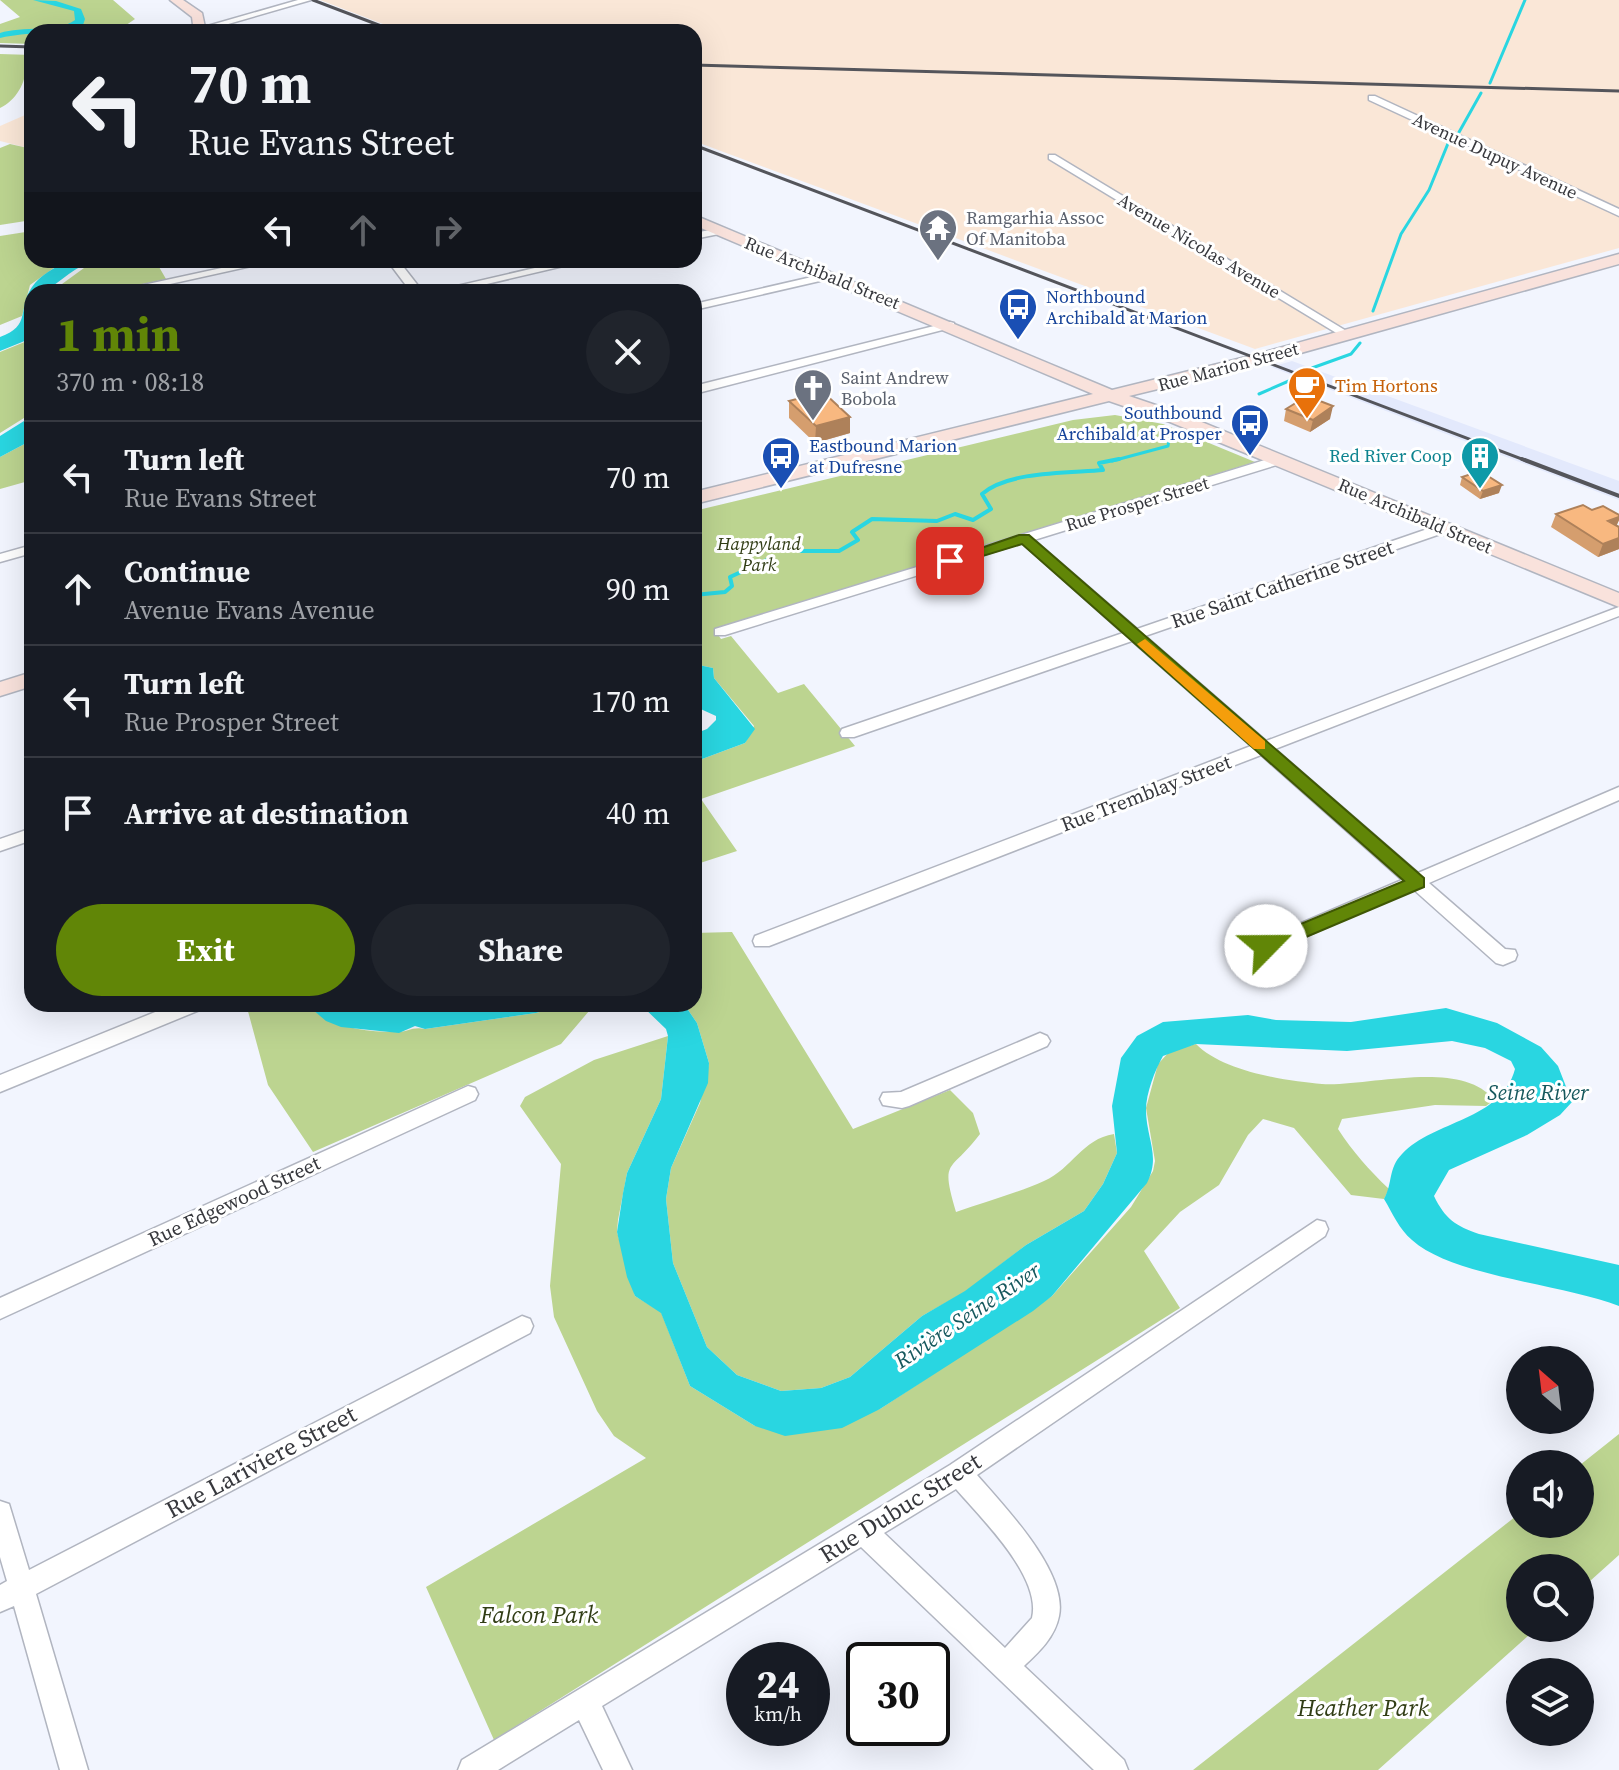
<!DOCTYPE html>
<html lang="en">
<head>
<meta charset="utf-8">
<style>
  body { margin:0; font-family:"Source Serif 4",serif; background:#20242c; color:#f1f3f6; height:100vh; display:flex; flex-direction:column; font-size:30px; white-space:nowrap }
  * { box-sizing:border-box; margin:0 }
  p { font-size:26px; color:#9ea1a6 }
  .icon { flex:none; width:44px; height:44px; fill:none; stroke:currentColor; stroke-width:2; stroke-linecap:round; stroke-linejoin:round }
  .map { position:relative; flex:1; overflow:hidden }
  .panel { position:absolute; left:24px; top:284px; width:678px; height:728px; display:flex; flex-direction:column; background:#171b24; border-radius:24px; box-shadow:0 8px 32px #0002 }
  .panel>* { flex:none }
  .banner { position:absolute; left:24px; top:24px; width:678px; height:244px; border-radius:24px; box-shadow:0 8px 32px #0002; background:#171b24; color:#f1f3f6; overflow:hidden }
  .needle { width:52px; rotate:332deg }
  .fabs { position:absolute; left:1506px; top:1346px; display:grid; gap:16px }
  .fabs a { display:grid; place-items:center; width:88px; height:88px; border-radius:50%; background:#171b24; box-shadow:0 8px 32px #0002; font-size:40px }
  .speed { position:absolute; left:726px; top:1642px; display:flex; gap:16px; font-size:40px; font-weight:700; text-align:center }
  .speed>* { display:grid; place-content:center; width:104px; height:104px; border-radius:50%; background:#171b24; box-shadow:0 8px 32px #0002; line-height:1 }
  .speed small { font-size:20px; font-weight:400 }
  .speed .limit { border:4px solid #111; border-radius:12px; background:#fff; color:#111 }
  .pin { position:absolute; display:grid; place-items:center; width:68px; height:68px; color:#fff; margin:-34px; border-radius:16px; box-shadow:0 4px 12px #0006 }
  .me { position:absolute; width:88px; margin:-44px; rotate:67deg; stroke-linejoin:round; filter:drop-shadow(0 0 6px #0008) }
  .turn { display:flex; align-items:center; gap:28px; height:168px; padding:0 32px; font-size:36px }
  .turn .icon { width:104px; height:104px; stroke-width:2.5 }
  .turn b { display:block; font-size:56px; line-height:68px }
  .lanes { display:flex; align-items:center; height:76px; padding:0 32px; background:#0003; justify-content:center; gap:40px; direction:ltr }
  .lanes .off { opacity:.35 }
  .round { display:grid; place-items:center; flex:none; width:84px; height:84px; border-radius:42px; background:#20242c }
  .headline { display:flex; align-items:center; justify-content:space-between; height:136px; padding:0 32px }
  h1 { font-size:48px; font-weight:700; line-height:60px; color:#618607 }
  .button { display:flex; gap:16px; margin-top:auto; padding:16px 32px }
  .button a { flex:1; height:92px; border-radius:48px; background:#618607; color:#fff; font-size:32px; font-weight:700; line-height:92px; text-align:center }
  .button a+a { background:#20242c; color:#f1f3f6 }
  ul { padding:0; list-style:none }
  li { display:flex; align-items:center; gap:24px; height:112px; padding:0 32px; border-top:2px solid #363941 }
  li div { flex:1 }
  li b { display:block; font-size:30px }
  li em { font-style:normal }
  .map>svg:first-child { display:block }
</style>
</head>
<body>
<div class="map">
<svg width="1619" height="1770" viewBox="0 0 1619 1770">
  <rect width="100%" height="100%" fill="#f2f5fe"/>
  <path fill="#e3e9fc" d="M1292 361 1619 481V500L1271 367Z"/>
  <path fill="#fae7d7" d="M320 0H1619V248L1255 349 694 141V32H404Z
    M32 112V149L0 141V126Z"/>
  <path fill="#bcd490" d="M0 0H113L135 19 116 32H32V44L0 43V24L20 17Z
    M0 54 32 55V59L26 63C27 81 17 100 0 108Z
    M10 144 32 149V220L0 225V148Z
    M32 231V260H65L30 285 22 316 0 325V236Z
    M95 260H155L166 279 105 292H51Z
    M32 339V413L0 433V352Z
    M1115 415 1163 424 1255 462 714 629 721 639 731 636 778 693 804 684 855 746 701 799 737 851 694 865V762L745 743 754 726 714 678 713 668 694 664V511L1073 420Z
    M32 440V480L0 489V457Z
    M732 932 853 1129 950 1090 973 1113 980 1134C950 1174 940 1157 956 1212 985 1202 1017 1193 1044 1181 1073 1168 1082 1139 1114 1134L1117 1153 1103 1184 1084 1211 1026 1245 965 1292 922 1316 850 1377 821 1388 781 1391 737 1375 707 1347 673 1263 666 1199 671 1168 700 1103 709 1063 697 1023 684 1004H694V933Z
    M246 1004H306C330 1027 362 1032 395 1032 406 1033 412 1026 425 1029L536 1013 566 1004H595L561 1044 313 1152 268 1085Z
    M668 1036 661 1099 627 1173 618 1220 617 1232 635 1296 661 1312 690 1386 755 1426 880 1409 1052 1296 1131 1207 1153 1171 1155 1161 1146 1108 1158 1064 1170 1051 1196 1044C1222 1071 1285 1081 1322 1084 1367 1087 1462 1058 1494 1100L1486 1106 1435 1105 1342 1119 1338 1129C1353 1152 1369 1170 1389 1189L1384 1199 1351 1195 1294 1128 1263 1119 1248 1135 1219 1185 1180 1212 1144 1251 1180 1308 494 1740 426 1587 646 1458 614 1436 597 1411 554 1317 550 1286 561 1164 520 1106 525 1097 594 1060Z
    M1619 1434V1555L1580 1590V1568H1520V1628H1537L1378 1770H1193L1520 1513V1524H1580V1465Z"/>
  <path fill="#29d6e1" d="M33 0 56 1 81 9 85 19 83 25C54 36 29 31 0 38V33C21 26 60 32 75 20L74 11Z
    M67 260H91V264C69 266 57 292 32 292V338L0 351V337C32 326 17 308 32 287 40 275 55 268 67 260Z
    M32 416V440L0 457V436Z
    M694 664 713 668 714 678 755 729 745 743 694 762V734L707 729 716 720V716L694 706Z
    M306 1004H566L536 1013 425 1029 415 1026 399 1033 341 1027 326 1021Z
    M640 1004H684L697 1023 709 1063 708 1083 671 1168 666 1199 673 1263 707 1347 737 1375 781 1391 821 1388 850 1377 922 1316 965 1291 1026 1245 1084 1211 1103 1184 1117 1153 1112 1106 1121 1058 1137 1036 1163 1022 1248 1015 1276 1020 1351 1022 1446 1008 1497 1023 1541 1047 1558 1066 1572 1102 1560 1115 1527 1135 1449 1170 1434 1196C1445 1219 1456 1226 1479 1234L1619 1265V1306C1564 1284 1453 1277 1412 1240 1399 1229 1393 1214 1384 1199 1393 1183 1388 1168 1402 1154 1434 1120 1501 1121 1515 1069L1511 1061 1485 1048 1452 1041 1347 1051 1196 1044 1163 1056C1155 1070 1146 1093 1146 1110 1146 1138 1161 1156 1147 1183L1052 1296 1033 1311 880 1409 842 1428 785 1436 755 1426 690 1386 661 1313 635 1296 627 1277 617 1232 623 1193 627 1173 661 1099 668 1036 666 1029Z"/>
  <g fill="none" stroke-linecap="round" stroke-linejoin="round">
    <path stroke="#29d6e1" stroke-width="3" d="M1490 83 1525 0
      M1458 134 1481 93
      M1373 311 1401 234 1429 190 1449 141
      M1312 368 1351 354 1360 343
      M1259 394 1298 377
      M1200 418 1219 408
      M1112 461 1168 446 1169 439 1179 436 1178 431"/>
    <path stroke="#29d6e1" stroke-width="4" d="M801 551H839L858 540 852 532 872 519 937 521 955 514 973 520 991 509 982 494C1008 471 1069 473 1103 470L1099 463 1119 459
      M694 595 725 592 732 586 730 577 767 560"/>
    <g stroke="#b1b5c0" stroke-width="3">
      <path id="minor" d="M298 0H311L204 31 197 29Z
        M1369 96H1375L1619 209V216L1369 100Z
        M1049 155H1055L1353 335 1343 337 1049 159Z
        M720 228 725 231 724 233 694 239V233Z
        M258 260H279L134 292H111Z
        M387 260H398L423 292H411Z
        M569 260H589L453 292H431Z
        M829 273 835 276 833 278 694 310V304Z
        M950 322 954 323V327L694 394V386Z
        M1278 456 1285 460 1283 463 1034 540 1137 629 1439 525H1449V531L1145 636 1266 741 1619 607V616L1275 749 1418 873 1619 787V800L1429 883 1505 949 1515 950 1517 955 1515 960 1503 965 1496 963 1413 889 1273 951H1259L1257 946 1259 941 1402 880 1261 755 769 946H755L753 941 755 936 1251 746 1132 641 854 737H842L840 733 842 729 1123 633 1022 543 725 635H715V629Z
        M32 545V553L0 562V554Z
        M32 828V840L0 851V839Z
        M175 1004H205L202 1009 0 1092V1075Z
        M1040 1033 1047 1036 1050 1041 1047 1046 909 1106 902 1108 883 1105 880 1099 883 1093 901 1092Z
        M468 1086 475 1088 478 1094 475 1100 0 1319V1298Z
        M1317 1220 1325 1222 1328 1229 1325 1236 977 1475C1004 1506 1068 1572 1059 1616 1055 1637 1039 1652 1024 1666L1124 1760 1128 1770H1094L861 1547 602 1706 632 1770H603L579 1720 498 1770H458L462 1760 950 1465ZM956 1489C981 1518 1042 1577 1032 1618L1005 1648 884 1533Z
        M522 1316 530 1319 533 1326 530 1333 36 1594 88 1770H60L14 1606 0 1612V1585L7 1581 0 1557V1501L9 1504 29 1570Z"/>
    </g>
    <g stroke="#b1b5c0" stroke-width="3">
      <path id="secondary" d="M170 0H183L202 13 206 32H194L192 17Z
        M694 215 1112 390 1254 355 1619 254V264L1265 363 1129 396 1182 414 1619 593V607L1170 422 1109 401 694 504V492L1093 394 694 225Z
        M32 672V686L0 696V682Z"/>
    </g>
    <use href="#minor" fill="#fff" fill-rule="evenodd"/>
    <use href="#secondary" fill="#f9e2dc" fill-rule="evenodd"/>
    <path stroke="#54555b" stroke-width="3" d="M313 0 397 32
      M0 46 32 47
      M694 65 1619 91
      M694 145 1527 461"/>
    <path stroke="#54555b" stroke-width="4" d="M1522 459 1619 496"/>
  </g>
  <path fill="#d59e6e" d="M789 401 850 433 815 443 789 418Z
    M1286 409 1330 419 1310 432 1284 421Z
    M1462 477 1499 493 1480 499 1460 485Z
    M1592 510 1619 515V520L1616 526 1619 527V549L1598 557 1551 527 1556 514Z"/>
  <path fill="#ae815a" d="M1333 406 1330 419 1310 432 1313 420Z
    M850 417V433L815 443 816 426Z
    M1502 485 1499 493 1480 499 1483 491Z
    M1619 517V520L1615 529 1608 521Z
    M1619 538V549L1598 557 1603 544Z"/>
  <path fill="#f8b880" stroke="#ae815a" stroke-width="2" d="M823 392 850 417 816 426 789 401Z
    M1307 396 1333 406 1313 420 1286 409Z
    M1480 471 1502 485 1483 491 1462 477Z
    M1583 505 1592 510 1603 506 1619 515V517L1608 521 1619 527V538L1603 544 1556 514Z"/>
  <path fill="#618607" stroke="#3f5705" stroke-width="2" d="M1019 535H1029L1424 878V887L1273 951H1260V941L1404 881 1022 544 950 566 943 561Z"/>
  <path fill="#f59e0b" d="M1145 639 1265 741V749H1254L1140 647 1137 644Z"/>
  <defs>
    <g id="temple-pin" transform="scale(2)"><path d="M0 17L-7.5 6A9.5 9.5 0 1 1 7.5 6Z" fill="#6b7280" stroke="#fff"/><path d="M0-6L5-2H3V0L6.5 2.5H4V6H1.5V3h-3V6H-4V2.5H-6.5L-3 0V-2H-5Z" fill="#fff"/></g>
    <g id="bus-pin" transform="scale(2)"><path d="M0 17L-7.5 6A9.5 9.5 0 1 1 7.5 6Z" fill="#1a4fb4" stroke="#fff"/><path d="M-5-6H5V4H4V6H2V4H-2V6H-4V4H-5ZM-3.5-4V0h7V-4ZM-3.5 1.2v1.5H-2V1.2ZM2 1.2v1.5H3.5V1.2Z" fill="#fff"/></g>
    <g id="cafe-pin" transform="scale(2)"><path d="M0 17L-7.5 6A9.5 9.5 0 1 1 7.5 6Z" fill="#e8710a" stroke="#fff"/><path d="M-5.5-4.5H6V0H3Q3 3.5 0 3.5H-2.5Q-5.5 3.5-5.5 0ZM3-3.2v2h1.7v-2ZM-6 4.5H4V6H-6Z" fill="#fff"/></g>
    <g id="church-pin" transform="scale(2)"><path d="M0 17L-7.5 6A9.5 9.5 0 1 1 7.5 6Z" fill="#6b7280" stroke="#fff"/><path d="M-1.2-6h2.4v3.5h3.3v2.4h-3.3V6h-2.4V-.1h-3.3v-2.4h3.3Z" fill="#fff"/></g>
    <g id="building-pin" transform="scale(2)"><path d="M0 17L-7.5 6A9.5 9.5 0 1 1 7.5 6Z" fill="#0f9aa8" stroke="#fff"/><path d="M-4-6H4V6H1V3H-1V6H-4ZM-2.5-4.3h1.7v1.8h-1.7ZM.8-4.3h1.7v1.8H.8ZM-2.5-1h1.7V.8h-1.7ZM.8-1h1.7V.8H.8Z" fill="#fff"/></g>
  </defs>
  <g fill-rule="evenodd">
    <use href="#temple-pin" x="938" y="228"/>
    <use href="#bus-pin" x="1018" y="307"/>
    <use href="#cafe-pin" x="1307" y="386"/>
    <use href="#church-pin" x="813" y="388"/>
    <use href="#bus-pin" x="1250" y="423"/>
    <use href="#bus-pin" x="781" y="456"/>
    <use href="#building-pin" x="1480" y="456"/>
  </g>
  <g text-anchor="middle" stroke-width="6" stroke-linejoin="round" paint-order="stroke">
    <g font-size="18" fill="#37383d" stroke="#fff">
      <text transform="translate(1495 156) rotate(25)" y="6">Avenue Dupuy Avenue</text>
      <text transform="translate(1199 246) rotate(31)" y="6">Avenue Nicolas Avenue</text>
      <text transform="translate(822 273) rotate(22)" y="6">Rue Archibald Street</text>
      <text transform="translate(1228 367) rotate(-15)" y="6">Rue Marion Street</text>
      <text transform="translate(1137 504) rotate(-17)" y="6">Rue Prosper Street</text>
      <text transform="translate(1415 516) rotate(23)" y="6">Rue Archibald Street</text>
    </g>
    <g font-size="18" fill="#5b616d" stroke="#fff" text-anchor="start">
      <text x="966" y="224">Ramgarhia Assoc<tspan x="966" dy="21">Of Manitoba</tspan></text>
      <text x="841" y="384">Saint Andrew<tspan x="841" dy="21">Bobola</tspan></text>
    </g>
    <g font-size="18" fill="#164399" stroke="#fff" text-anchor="start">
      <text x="1046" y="303">Northbound<tspan x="1046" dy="21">Archibald at Marion</tspan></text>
      <text x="1222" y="419" text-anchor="end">Southbound<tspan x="1222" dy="21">Archibald at Prosper</tspan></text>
      <text x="809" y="452">Eastbound Marion<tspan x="809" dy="21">at Dufresne</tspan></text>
    </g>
    <g font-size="18" fill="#c56008" stroke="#fff" text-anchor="start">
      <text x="1335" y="392">Tim Hortons</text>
    </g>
    <g font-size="18" fill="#0d838f" stroke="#fff" text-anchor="end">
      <text x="1452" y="462">Red River Coop</text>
    </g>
    <g font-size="18" font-style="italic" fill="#313d15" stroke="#fff">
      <text x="759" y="550">Happyland<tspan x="759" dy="21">Park</tspan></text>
    </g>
    <g font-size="20" fill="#37383d" stroke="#fff">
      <text transform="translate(1282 584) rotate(-19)" y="7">Rue Saint Catherine Street</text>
      <text transform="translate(1146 793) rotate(-21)" y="7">Rue Tremblay Street</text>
      <text transform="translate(234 1201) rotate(-25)" y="7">Rue Edgewood Street</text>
    </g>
    <g font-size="22" font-style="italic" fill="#16585d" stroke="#fff">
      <text x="1538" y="1100">Seine River</text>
      <text transform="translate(967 1315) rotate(-34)" y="8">Rivière Seine River</text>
    </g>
    <g font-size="24" fill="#37383d" stroke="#fff">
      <text transform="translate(261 1462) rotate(-28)" y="8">Rue Lariviere Street</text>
      <text transform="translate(900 1508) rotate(-32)" y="8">Rue Dubuc Street</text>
    </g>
    <g font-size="24" font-style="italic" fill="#313d15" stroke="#fff">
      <text x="539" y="1623">Falcon Park</text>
      <text x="1363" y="1716">Heather Park</text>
    </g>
  </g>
</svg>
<div class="fabs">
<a><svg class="needle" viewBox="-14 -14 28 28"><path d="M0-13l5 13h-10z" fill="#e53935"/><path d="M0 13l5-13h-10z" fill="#9ea1a6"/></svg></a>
<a><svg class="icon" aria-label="sound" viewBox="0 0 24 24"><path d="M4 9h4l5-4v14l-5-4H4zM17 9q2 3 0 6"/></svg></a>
<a><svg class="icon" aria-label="search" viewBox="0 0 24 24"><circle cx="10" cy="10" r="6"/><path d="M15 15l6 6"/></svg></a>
<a><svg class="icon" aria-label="layers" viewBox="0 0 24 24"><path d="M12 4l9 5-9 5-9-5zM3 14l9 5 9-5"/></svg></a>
</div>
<div class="speed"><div>24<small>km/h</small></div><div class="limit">30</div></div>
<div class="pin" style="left:950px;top:561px;background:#d93025"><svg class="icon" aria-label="arrive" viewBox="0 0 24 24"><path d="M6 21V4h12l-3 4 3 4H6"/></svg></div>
<svg class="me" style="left:1266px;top:946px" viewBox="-20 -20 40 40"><circle r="19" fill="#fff"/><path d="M0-13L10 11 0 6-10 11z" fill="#618607"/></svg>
<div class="banner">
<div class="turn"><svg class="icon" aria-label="left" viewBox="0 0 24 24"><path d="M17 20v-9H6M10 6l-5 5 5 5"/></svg><div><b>70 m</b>Rue Evans Street</div></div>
<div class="lanes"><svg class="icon" aria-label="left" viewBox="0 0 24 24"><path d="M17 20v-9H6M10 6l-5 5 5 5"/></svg><svg class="icon off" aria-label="ahead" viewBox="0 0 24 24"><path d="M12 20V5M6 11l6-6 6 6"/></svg><svg class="icon off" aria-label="right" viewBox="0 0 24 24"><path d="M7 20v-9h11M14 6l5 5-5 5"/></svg></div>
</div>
<section class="panel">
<div class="headline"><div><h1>1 min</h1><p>370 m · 08:18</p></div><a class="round"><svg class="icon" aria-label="close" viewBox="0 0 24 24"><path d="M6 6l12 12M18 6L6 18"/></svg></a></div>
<ul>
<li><svg class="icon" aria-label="left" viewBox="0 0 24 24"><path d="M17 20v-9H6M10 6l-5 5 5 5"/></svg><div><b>Turn left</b><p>Rue Evans Street</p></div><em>70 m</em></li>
<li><svg class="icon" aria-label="ahead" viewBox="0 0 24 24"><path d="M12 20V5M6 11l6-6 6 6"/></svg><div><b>Continue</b><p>Avenue Evans Avenue</p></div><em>90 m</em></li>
<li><svg class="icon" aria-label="left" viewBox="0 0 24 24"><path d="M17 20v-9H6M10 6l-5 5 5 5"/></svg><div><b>Turn left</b><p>Rue Prosper Street</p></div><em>170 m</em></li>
<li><svg class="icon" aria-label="arrive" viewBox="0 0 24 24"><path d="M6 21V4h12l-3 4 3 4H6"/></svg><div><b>Arrive at destination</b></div><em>40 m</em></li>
</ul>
<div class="button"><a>Exit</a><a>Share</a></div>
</section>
</div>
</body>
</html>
